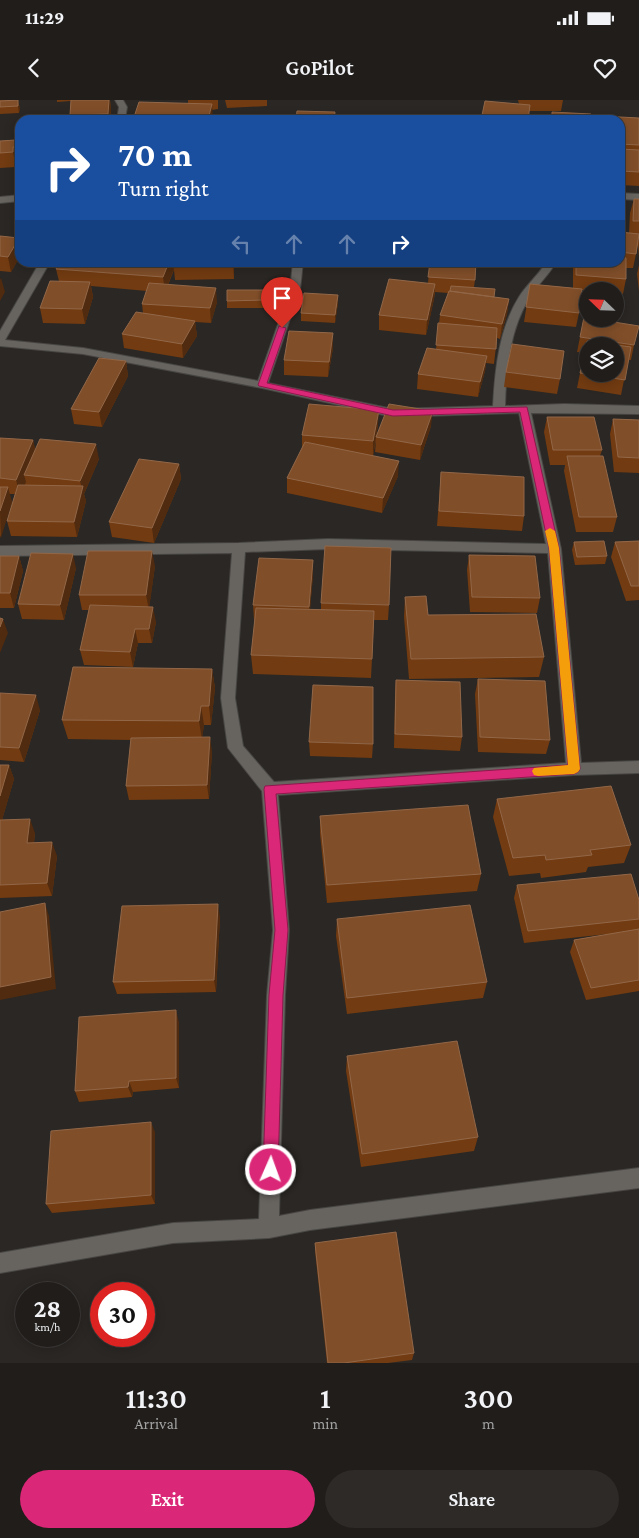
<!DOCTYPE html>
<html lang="en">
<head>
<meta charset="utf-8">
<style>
  body { margin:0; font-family:"Crimson Pro",serif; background:#2d2a28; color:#f1f3f6; height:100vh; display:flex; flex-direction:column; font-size:19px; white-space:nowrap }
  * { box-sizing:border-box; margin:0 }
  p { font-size:16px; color:#a2a2a3 }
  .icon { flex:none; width:28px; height:28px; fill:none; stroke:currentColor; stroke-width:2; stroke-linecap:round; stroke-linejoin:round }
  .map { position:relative; height:1263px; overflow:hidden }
  .panel { display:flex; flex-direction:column; background:#201d1b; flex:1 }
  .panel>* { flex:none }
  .guide { position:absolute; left:15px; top:15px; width:610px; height:152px; border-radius:15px; box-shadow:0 2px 12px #0003,0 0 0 1px #3d3b3a; background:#1a4fa0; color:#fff; overflow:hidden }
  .needle { width:32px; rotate:293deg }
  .tools { position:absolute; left:579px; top:182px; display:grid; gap:10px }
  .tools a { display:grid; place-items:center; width:45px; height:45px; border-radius:50%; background:#201d1b; box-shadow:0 2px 12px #0003,0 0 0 1px #3d3b3a; font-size:25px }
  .speed { position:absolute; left:15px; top:1182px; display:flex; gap:10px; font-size:25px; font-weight:700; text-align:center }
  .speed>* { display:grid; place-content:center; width:65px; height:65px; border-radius:50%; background:#201d1b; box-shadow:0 2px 12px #0003,0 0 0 1px #3d3b3a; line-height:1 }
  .speed small { font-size:12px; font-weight:400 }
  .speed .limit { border:8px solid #d22; background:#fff; color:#111 }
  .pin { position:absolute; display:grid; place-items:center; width:42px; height:42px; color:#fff; margin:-51px -21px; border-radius:50% 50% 50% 0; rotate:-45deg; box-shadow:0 0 5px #0007 }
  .pin .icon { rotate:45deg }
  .me { position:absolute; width:55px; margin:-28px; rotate:2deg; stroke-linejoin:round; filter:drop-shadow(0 0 4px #0008) }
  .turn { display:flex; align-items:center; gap:18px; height:105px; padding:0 20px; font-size:22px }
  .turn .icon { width:65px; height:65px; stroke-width:2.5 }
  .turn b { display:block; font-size:35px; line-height:42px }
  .lanes { display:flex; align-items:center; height:48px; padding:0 20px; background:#0003; justify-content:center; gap:25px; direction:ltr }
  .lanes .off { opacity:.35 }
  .eta { display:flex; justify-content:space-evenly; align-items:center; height:85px; text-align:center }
  .eta b { font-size:30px; font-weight:600; line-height:35px }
  .action { display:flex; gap:10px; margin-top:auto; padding:10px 20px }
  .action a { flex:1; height:58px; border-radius:30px; background:#db2777; color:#fff; font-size:20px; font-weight:600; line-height:58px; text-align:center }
  .action a+a { background:#2d2a28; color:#f1f3f6 }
  .status { display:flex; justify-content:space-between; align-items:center; height:35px; padding:0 25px; background:#201d1b; direction:ltr }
  .status svg { height:14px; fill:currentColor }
  header { display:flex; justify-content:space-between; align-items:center; height:65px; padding:0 20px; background:#201d1b; font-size:22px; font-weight:600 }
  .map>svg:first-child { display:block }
</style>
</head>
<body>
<div class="status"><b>11:29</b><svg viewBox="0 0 49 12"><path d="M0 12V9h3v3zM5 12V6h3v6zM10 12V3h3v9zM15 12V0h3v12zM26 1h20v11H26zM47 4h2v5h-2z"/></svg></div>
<header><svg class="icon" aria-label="back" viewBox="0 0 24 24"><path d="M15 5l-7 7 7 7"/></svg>GoPilot<svg class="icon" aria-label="heart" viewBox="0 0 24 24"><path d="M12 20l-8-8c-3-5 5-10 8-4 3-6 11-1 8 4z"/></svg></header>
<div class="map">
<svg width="639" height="1263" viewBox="0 0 639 1263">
  <rect width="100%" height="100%" fill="#2a2724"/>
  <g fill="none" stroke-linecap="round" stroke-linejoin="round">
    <g stroke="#474643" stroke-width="2">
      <path id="street" d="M115 0H123L127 7 125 20H117L119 7Z
        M620 93 639 94V100L620 99Z
        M20 95V101L0 103V97Z
        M40 162H50L5 240 83 248 258 281 290 190 293 162H303L300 190 268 283 393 309 493 306C495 269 499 229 519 197 527 184 539 175 546 162H556C549 175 538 184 530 197 510 228 506 269 505 306L564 304 639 306V314L531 313 561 449 581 663 639 661V673L574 675 278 695 289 830 285 895 279 1116 310 1110 639 1068V1088L310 1130 269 1138 173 1143 0 1173V1153L173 1123 259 1119 267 895 273 830 262 691 228 648 221 598 232 453 0 456V446L239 443 328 439 546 444 519 313 393 317 262 288 83 254 0 246V231ZM328 449 548 453 566 663 274 682 243 646 235 598 245 452Z"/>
    </g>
    <use href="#street" fill="#676460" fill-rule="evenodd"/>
  </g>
  <path fill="#723b11" d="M0 0H15L20 8 19 13 0 14Z
    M57 0H110L111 10 110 20H70V15L71 1 57 2Z
    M188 0H218V9L212 10 188 4Z
    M225 0H267V6L227 8Z
    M518 0H563L561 11H529L519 4Z
    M601 16 639 18V86L620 85V20H600Z
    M16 40 19 54V61L16 62V67L0 68V41Z
    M634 99H639V136L636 154 633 168H626V179L623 194 615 193V191L582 190 579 213 576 227 524 222 530 184 573 188V168L574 162H620V132L629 133 630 113Z
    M0 136 19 138 20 144V156L11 172 0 171Z
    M639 137V158L638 143Z
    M234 162V179L175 180 174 170 168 185 217 202 211 223 195 222 197 236 183 258 124 248 122 234 143 213 142 204 147 191 91 186 93 197 85 224 43 223 40 208 59 181 56 169Z
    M430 162 475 180 474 187 494 197 509 199 507 214 500 239 497 238 494 264 486 263 485 271 478 297 417 289 418 274 436 249 440 215 448 193 435 192 434 199 426 235 379 230V215L428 183Z
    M639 165V191L637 174Z
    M264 190V208H227V201Z
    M338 195V203L335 223 301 221V213Z
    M580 237 634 245 631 260H628L621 295 577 288 584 253 577 252Z
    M333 248 328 277 284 275V260Z
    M126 261 128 276 102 327 74 324 71 309Z
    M506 272 560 279 557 294 504 287Z
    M547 317 602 350 600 356 617 417 613 432H576L564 371 565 365H550L544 332Z
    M613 319 639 320V373L614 372 610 334Z
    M378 325 376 336 431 326 420 360 375 352 376 340 373 356 398 376 382 413 287 393V378L302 349V335Z
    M0 338 33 340 35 350 99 359 84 394 86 401 77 437 11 436 7 421 15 394H9L12 402 0 438Z
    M179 364 181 379 154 443 112 437 109 422Z
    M441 372 524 416 522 431 437 426Z
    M639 441V500L626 501 611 457 615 442Z
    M574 442 607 456 605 464 575 465 572 450Z
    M469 455 540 498 537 513 470 512 467 470Z
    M0 456H19L23 471 14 508H0Z
    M313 460V475L310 509 321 510V503L389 505 388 520H374L371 578 253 574 251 555 255 520H254L253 505Z
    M155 466 149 507 156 522 152 543H138L133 567 84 565 80 550 89 510H82L79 495Z
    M76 468 64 520 22 519 18 504Z
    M405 497 428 515 544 557 539 577 409 579 404 517Z
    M212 569 215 588 211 625H204L202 637 212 651 209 699 129 700 126 686 131 640 68 639 62 620Z
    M478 579 550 640 546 654 478 652 475 594Z
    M396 580 462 637 460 651 394 648 395 594Z
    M0 593 40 610 24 662 0 660Z
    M309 642 373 644 372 658 310 656Z
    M0 665H9L14 679 2 720 35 733 34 743 57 756 52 796 0 798Z
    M497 699 631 745 624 763 588 767 586 772 541 778 540 773 509 776 493 717Z
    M320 716 481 774 477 791 327 803 320 734Z
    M517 785 639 819V891L586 900 570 852 574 840 608 834 524 843 514 798Z
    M220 817 216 892 117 894 113 882Z
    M337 819 487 882 483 898 347 914 336 836Z
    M179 922V988L133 992 132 997 79 1002 75 991Z
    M347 956 478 1037 474 1051 361 1067 346 971Z
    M155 1032V1104L52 1113 46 1104Z
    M315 1143 414 1253 412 1260 388 1263H327L315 1151Z"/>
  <path fill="#502b0f" d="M18 0 20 8 19 13 18 6Z
    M109 0H110L111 10 110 20H109L108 14Z
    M212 4 213 20H208Z
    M16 40 19 54V61L16 47Z
    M13 47 16 62V67L13 52Z
    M19 138 20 144V156L11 172 8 157Z
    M169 162H174L173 165 174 169 165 192 163 177Z
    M233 162 234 163V179Z
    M1 178 5 192 0 201V180Z
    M90 182 93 197 85 224 82 209Z
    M435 184 434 199 426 235 427 220Z
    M216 188 217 202 211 223 210 208Z
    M338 195V203L335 223V215Z
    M509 199 507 214 500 239 502 224Z
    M195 221 197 236 183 258 182 244Z
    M333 233V248L328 277 329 262Z
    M487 256 485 271 478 297 480 282Z
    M126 261 128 276 102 327 99 312Z
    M379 310 378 325 373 356V341Z
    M433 311 431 326 420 360 421 345Z
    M33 340 37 355 24 375 26 382 20 395 16 380Z
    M96 344 99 359 84 394 86 401 77 437 74 422 82 389 80 381Z
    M399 361 398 376 382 413 383 398Z
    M179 364 181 379 154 443 152 428Z
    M8 387 12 402 1 438 0 411Z
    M152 451 155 466 149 510 146 495Z
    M73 454 76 468 64 520 60 505Z
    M19 456 23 471 14 508 10 493Z
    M313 460V475L309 521V507Z
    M153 507 156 522 152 543 149 529Z
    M3 519 8 533 0 553V527Z
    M135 529 138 543 133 567 130 552Z
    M212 569 215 588 211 625 209 606Z
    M36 595 40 610 24 662 19 648Z
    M201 606 204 625 202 640 199 621Z
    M210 637 212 651 209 699 207 685Z
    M9 665 14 679 0 727V696Z
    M30 719 35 733 32 757 27 743Z
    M52 742 57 756 52 796 47 783Z
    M45 803 49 816 56 889 0 900V887Z
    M218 804 220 817 216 892 214 880Z
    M176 910 179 922V988L176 978Z
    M129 981 133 992 132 997 128 987Z
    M151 1022 155 1032V1104L151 1095Z"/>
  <path fill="#804e29" stroke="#926748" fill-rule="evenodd" d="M18 0V6L0 7V1Z
    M71 0H109L108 14 70 15Z
    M485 1 530 5 528 20H481Z
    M139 2 212 4 208 20H133Z
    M297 11 335 12 334 20H296Z
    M552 12 591 14V20H552Z
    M64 16V20H45H48V17Z
    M601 16 639 18V45L620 44V20H601Z
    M16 40V47H13V52L0 53V41Z
    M620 49 639 50V72L620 71Z
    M634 99H639V121H633Z
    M620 132 639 134 636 154 620 152Z
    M0 136 19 138 8 157 0 156Z
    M620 157 626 158V179L576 175V162H620Z
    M60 162H169L163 177 56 169Z
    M174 162H233V164L173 165Z
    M430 162H476L475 180 428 177Z
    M389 179 435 184 427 220 379 215Z
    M50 181 90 182 82 209 40 208Z
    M149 183 216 188 210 208 142 204Z
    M530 184 582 189 579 213 526 207Z
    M451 186 495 189 494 197 450 191Z
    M227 190H264V200L227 201Z
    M449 191 509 199 502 224 440 215Z
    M304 193 338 195 335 215 301 213Z
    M136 212 195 221 182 244 122 234Z
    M584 217 588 218V219H595L639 226 634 245 580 237Z
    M438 223 497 228 496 249 436 245Z
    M289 231 333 233 329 262 284 260Z
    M587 241 631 247 625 280 580 273ZM588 246H615V274H588Z
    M512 244 564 251 560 279 506 272Z
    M427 248 487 256 480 282 418 274Z
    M99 258 126 261 99 312 71 309Z
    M309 304 379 310 373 341 302 335Z
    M389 304 433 311 421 345 376 337Z
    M547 317H594L602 350H553Z
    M613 319 639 320V358L618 357Z
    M0 338 33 340 16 380 0 378Z
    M40 339 96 344 80 381 24 375Z
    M305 342 399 361 383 398 287 378Z
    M567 356H603L617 417H579Z
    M139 359 179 364 152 428 109 422Z
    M441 372 524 377V416L439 411Z
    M18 385 83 386 74 422 7 421Z
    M0 387H8L0 411Z
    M604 441 607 456 577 457 574 442Z
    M639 441V486H631L615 442Z
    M325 446 391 448 389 505 321 503Z
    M88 451H152L146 495H79Z
    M31 453 73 454 60 505 18 504Z
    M469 455 535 456 540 498 472 497Z
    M0 456H19L10 493H0Z
    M259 458 313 460 309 507 253 505Z
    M426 496 428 515 536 514 544 557 411 559 405 497Z
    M90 505 153 507 149 529H135L130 552 80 550Z
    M256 508 374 511 372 559 251 555Z
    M0 518 3 519 0 527Z
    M73 567 212 569 209 606H201L199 621 62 620Z
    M478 579 545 581 550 640 480 637Z
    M396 580 460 582 462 637 395 634Z
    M313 585 373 587V644L309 642Z
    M0 593 36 595 19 648 0 647Z
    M210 637 207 685 126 686 131 638Z
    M0 665H9L0 696Z
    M611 686 631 745 590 750 592 755 546 760 545 755 513 758 497 699Z
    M468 705 481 774 327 785 320 716Z
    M30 719 27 743 52 742 47 783 0 785V720Z
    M631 774 639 800V819L528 831 517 785Z
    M45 803 51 877 0 887V812Z
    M218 804 214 880 113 882 122 806Z
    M470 805 487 882 347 898 337 819Z
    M639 829V880L591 888 574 840Z
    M176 910V978L129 981 128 987 75 991 79 917Z
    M457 941 478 1037 362 1054 347 956Z
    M151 1022V1095L46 1104 51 1031Z
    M396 1132 414 1253 344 1263H328L315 1143Z"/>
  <path fill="#db2777" stroke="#8e194d" d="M279 226 286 228 267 283 393 310 527 307 559 448 580 669 578 672 574 674 276 694 288 830 283 895 278 1070 276 1075 271 1077 265 1075 263 1070 269 895 275 830 264 689 265 686 568 665 549 448 520 312 393 316 259 286 258 285Z"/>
  <path fill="#f59e0b" d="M550 428 555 431 559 448 580 669 578 672 574 674 538 676 534 675 532 671 534 668 568 665 549 448 545 431Z"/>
</svg>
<div class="tools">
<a><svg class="needle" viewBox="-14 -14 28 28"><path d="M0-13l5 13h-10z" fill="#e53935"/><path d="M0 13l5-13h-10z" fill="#a2a2a3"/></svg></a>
<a><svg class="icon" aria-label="layers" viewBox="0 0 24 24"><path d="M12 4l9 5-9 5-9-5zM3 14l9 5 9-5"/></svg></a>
</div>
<div class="speed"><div>28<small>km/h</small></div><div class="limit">30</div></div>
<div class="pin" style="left:282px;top:228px;background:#d93025"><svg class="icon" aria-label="arrive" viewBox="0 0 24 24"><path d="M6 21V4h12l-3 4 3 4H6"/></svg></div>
<svg class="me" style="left:271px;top:1070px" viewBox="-20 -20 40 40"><circle r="17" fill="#db2777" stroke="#fff" stroke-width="3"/><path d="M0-11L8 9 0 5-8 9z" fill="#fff"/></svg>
<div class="guide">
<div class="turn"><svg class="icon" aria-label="right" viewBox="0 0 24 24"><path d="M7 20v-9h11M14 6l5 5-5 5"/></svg><div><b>70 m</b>Turn right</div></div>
<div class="lanes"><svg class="icon off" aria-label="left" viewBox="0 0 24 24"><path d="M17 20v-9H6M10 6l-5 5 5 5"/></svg><svg class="icon off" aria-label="ahead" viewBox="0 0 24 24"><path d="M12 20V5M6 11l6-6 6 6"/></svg><svg class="icon off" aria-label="ahead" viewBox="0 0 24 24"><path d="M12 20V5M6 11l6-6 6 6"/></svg><svg class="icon" aria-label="right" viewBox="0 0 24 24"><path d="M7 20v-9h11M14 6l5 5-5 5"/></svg></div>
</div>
</div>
<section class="panel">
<div class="eta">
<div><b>11:30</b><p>Arrival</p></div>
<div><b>1</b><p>min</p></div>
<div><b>300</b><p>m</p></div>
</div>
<div class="action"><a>Exit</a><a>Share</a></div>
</section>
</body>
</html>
